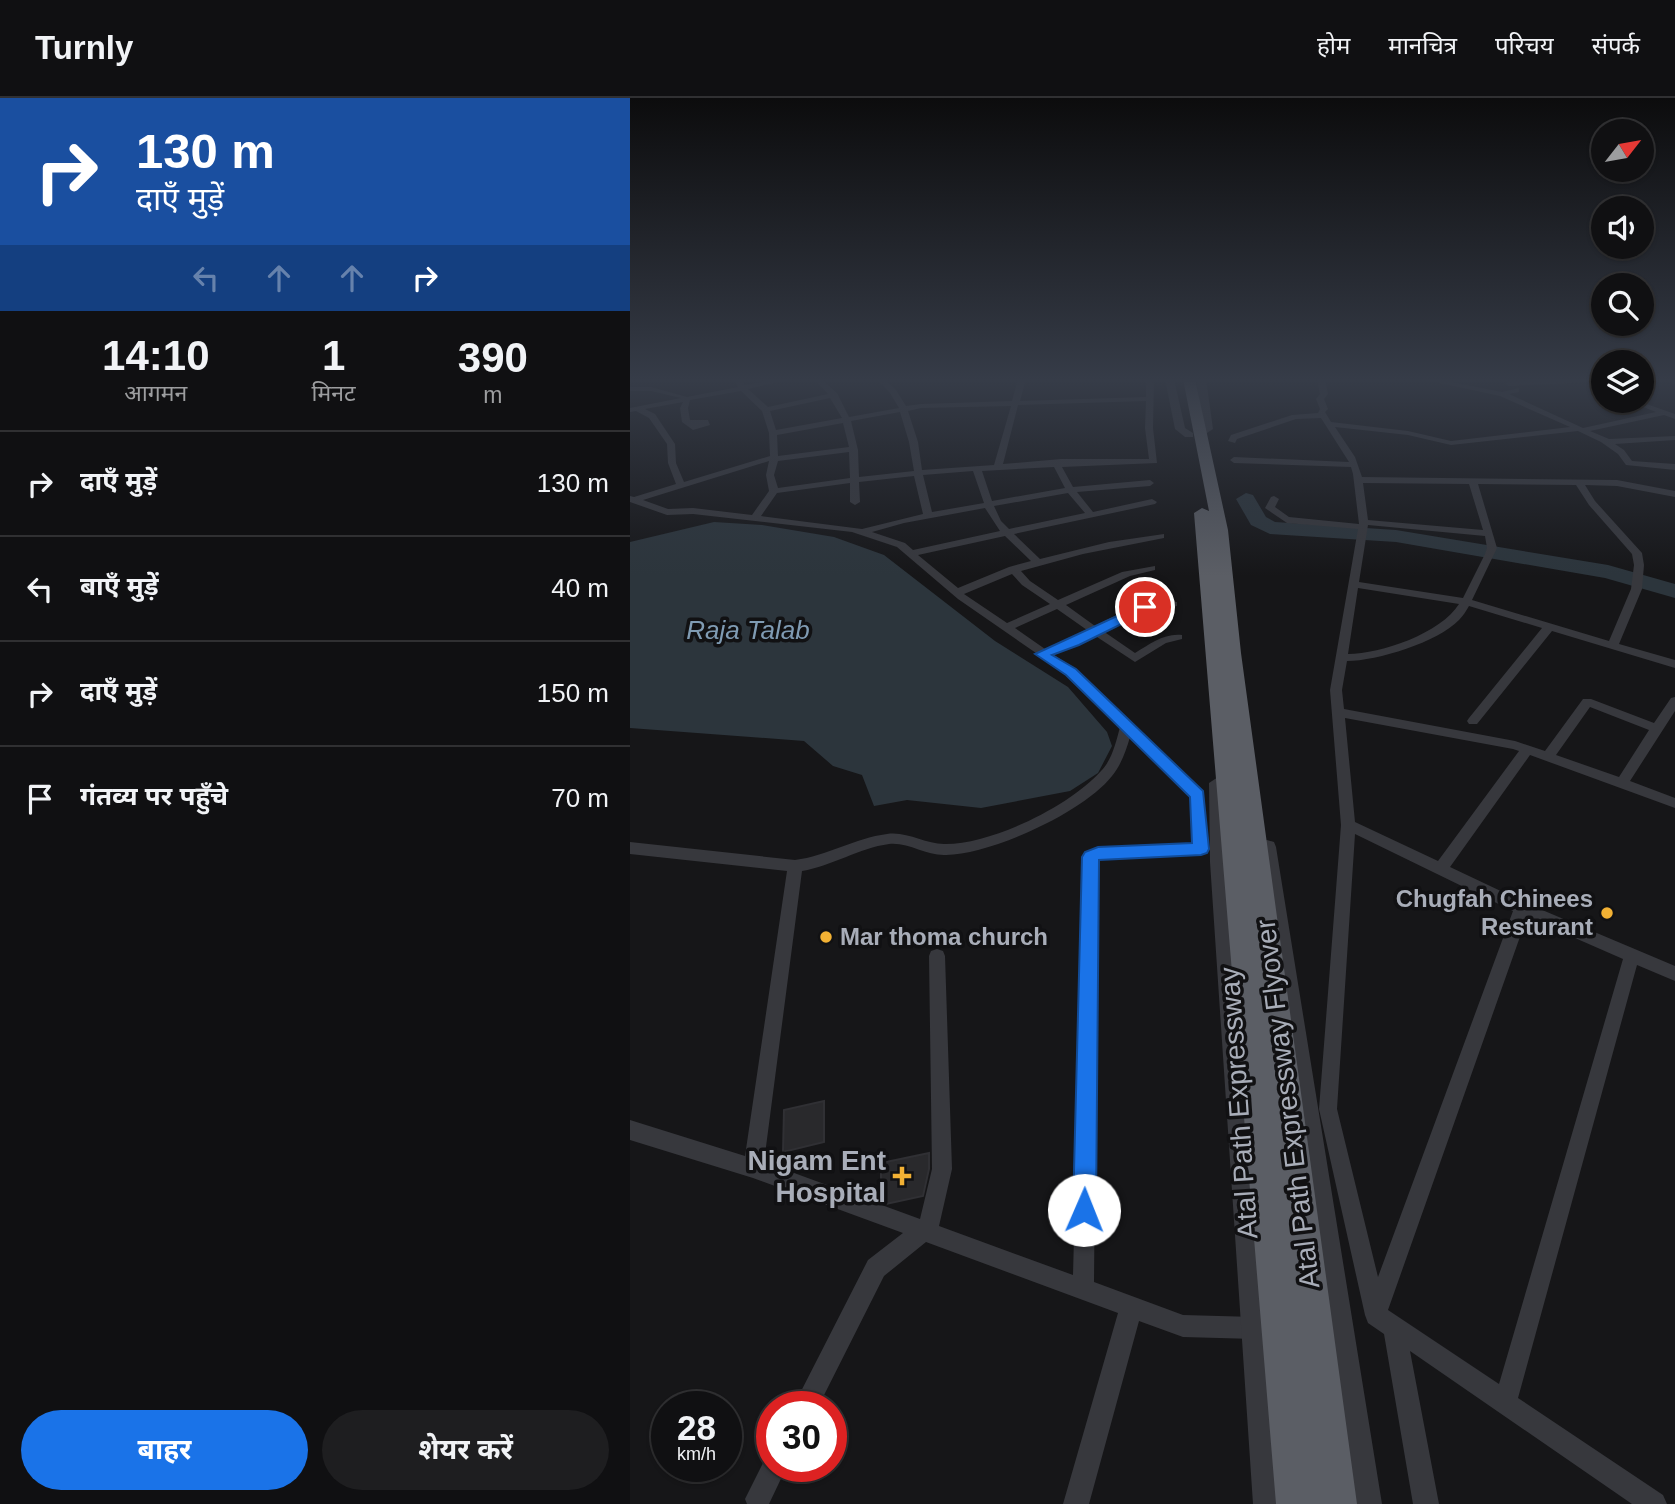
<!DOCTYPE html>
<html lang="hi">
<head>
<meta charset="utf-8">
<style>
  body { margin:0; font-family:Arial,"Noto Sans Devanagari",sans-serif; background:#1e1e20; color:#f1f3f6; height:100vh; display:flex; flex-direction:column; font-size:26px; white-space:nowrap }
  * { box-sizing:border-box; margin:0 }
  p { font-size:23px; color:#9c9d9f }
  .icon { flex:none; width:38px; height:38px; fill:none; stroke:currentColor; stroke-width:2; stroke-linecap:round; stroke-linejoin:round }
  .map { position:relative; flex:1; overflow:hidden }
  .sheet { display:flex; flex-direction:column; background:#101012; width:630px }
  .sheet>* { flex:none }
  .banner { background:#1a4fa0; color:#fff; overflow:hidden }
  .needle { width:46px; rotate:59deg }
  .controls { position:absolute; left:961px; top:21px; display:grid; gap:14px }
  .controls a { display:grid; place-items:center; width:63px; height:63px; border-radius:50%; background:#101012; box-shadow:0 2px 5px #0004,0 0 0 2px #303032; font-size:35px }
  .speed { position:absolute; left:21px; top:1293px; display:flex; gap:14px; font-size:35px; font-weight:700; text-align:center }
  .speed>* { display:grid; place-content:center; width:91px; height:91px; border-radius:50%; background:#101012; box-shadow:0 2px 5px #0004,0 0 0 2px #303032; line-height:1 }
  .speed small { font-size:18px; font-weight:400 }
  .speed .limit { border:10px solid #d22; background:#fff; color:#111 }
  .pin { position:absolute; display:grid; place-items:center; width:60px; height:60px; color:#fff; margin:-30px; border:4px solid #fff; border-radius:50%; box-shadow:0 2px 7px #0007 }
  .me { position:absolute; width:77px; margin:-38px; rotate:1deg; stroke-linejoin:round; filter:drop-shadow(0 0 5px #0008) }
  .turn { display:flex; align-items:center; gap:24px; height:147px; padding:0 21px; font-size:32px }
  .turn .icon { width:91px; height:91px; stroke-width:2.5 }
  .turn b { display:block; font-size:49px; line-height:60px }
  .lanes { display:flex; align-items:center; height:66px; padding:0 21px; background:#0003; justify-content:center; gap:35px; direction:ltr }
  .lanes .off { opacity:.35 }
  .eta { display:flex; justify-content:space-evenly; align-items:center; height:119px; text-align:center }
  .eta b { font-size:42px; font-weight:700; line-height:49px }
  .action { display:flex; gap:14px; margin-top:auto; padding:14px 21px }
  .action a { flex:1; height:80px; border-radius:42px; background:#1a73e8; color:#fff; font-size:28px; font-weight:700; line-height:80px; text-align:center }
  .action a+a { background:#1e1e20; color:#f1f3f6 }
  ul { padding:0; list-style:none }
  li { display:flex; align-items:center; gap:21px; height:105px; padding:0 21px; border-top:2px solid #303032 }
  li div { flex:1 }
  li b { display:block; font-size:26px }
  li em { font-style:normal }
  header { display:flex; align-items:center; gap:42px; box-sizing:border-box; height:98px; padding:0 35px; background:#101012; border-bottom:2px solid #303032 }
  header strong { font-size:33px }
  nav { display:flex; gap:38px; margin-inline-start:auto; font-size:24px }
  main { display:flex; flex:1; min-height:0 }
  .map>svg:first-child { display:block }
</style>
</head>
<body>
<header>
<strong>Turnly</strong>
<nav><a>होम</a><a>मानचित्र</a><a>परिचय</a><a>संपर्क</a></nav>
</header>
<main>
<section class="sheet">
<div class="banner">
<div class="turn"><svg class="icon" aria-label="right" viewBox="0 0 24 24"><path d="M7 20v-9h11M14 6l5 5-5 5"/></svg><div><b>130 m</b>दाएँ मुड़ें</div></div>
<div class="lanes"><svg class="icon off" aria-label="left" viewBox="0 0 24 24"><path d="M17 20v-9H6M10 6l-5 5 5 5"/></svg><svg class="icon off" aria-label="ahead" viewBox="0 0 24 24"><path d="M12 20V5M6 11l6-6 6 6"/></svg><svg class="icon off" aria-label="ahead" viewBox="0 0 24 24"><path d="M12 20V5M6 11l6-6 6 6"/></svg><svg class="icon" aria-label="right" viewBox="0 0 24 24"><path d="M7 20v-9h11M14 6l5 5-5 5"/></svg></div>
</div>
<div class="eta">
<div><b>14:10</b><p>आगमन</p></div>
<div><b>1</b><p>मिनट</p></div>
<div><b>390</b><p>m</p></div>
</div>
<ul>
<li><svg class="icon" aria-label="right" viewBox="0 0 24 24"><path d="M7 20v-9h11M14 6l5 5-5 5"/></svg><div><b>दाएँ मुड़ें</b></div><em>130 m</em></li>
<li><svg class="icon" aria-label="left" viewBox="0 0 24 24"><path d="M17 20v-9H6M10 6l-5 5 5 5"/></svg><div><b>बाएँ मुड़ें</b></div><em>40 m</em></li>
<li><svg class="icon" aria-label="right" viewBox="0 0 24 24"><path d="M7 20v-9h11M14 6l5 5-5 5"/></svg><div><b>दाएँ मुड़ें</b></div><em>150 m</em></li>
<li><svg class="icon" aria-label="arrive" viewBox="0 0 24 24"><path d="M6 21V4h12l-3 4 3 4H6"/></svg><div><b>गंतव्य पर पहुँचे</b></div><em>70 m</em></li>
</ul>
<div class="action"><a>बाहर</a><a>शेयर करें</a></div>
</section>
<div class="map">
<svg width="1045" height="1406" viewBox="0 0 1045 1406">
  <rect width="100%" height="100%" fill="#161618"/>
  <path fill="#2c353c" d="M84 424 132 427 204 439 254 457 365 543 438 589 477 634 482 648 468 675 440 693 351 710 277 702 244 708 232 677 203 668 174 643 0 630V444Z"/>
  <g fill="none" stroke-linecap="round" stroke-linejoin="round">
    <path fill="#2c353c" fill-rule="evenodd" d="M616 395 623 397 636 419 645 424 766 432 978 467 1045 486V500L975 480 766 444 640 436 621 427 606 401Z"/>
  </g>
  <path fill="#29292c" stroke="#303034" stroke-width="2" d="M194 1003V1044L153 1054 154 1012Z
    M299 1055V1071L293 1098 256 1106 251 1104V1065Z"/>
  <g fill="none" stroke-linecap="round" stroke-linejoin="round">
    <path fill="#37383d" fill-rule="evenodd" d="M103 281H110L115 287 147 281H162L118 291 138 309 198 296 184 281H191L207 295 219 319 269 310 260 295 247 281H254L266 292 276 308 291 306 382 303 388 281H396L390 303 516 299V281H524L523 330 527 365 432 369 443 389 520 382 524 385 520 388 447 394 463 414 522 401 527 404 525 406 384 436 410 461 479 444 534 436V440L453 456 391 473 400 483 428 502 492 474 525 468V472L500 478 436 507 465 528C490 515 519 500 547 504V508L514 514 473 533 505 555C520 546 534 535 552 537V541L536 545 505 564 464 537 423 556 445 571 574 697 578 751 576 755 468 762 464 1184 553 1217 625 1219 633 1222 636 1230 633 1238 625 1241 553 1239 509 1223 459 1406H433L488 1215 296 1144 254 1178 188 1309H163L238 1162 273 1135 123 1080 0 1042V1022L115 1058 157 773 0 756V744L165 762C197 758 225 740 257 736 277 733 295 746 314 746 361 747 440 708 471 673 482 662 486 644 490 629L437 577 412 559 407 558 406 555 328 501 267 449 222 434 63 416 37 417 0 404V398L4 399 46 386 38 365 37 346 19 320 6 313 0 314V310L51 300 21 293H0V289H21L57 299 108 289ZM111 293 132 313 139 335 140 358 54 384 46 365 45 346 25 316 15 311 53 304 50 310 52 324 63 332 80 327 78 322H60L58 310 60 302ZM200 300 212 320 146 332 140 313ZM516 303 515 330 519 361H431L373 366 388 307ZM381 308 364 367 292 372 288 344 278 313 291 310ZM270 314 279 344 284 373 229 379 228 352 221 323ZM213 325 219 349 148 358 147 337ZM219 354 220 380 148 390 144 377 148 363ZM139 363 136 377 139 393 122 417 63 410 38 411 13 402ZM424 369 435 390 362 403 352 373ZM343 373 354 405 302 414 293 377ZM284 378 293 416 232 431 131 418 147 395 220 385V404L225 407 230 404 229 384ZM438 395 455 415 379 431 371 423 364 408ZM355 410 370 433 283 452 275 445 242 434 274 425ZM375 438 401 463 379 469 328 490 288 457ZM382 476 392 487 420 506 377 525 334 496ZM427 511 457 532 415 551 385 530ZM500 639 560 699 563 746 469 750 456 755 454 759 443 1177 309 1128 322 1071 315 858 313 853 307 851 301 853 299 858 302 1071 290 1121 134 1064 172 773C202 768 229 750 259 746 279 744 296 758 316 757 362 756 454 714 482 678 491 667 496 653 500 639Z
      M687 281H695L698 296 694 301 698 311 695 314 701 324 778 333 821 343 940 329 870 298 791 281H806L872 294 889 290V294L879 296 953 330 1026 314 998 303H1008L1045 316V321L1034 317 960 333 979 341 1045 338V342L985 346 994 352 1002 363 1045 366V372L996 367 988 356 971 344 948 333 821 347 778 337 705 329 725 359 732 379 987 382 1045 393V399L987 388 955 387 965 403 1012 455 1014 467 1012 491 989 546 1045 562V570L922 533 847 626H839L837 623 839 620 912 530 839 508C836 513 833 518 829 522 808 544 747 563 717 563L712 592 714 611 885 643 915 653 953 601H961L1024 625 1041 600 1045 599V613L1000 683 1045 700V710L900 657 820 769 898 806 1045 868V883L1007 867 888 1300 1033 1397 1037 1406H1002L780 1253 809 1406H783L754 1236 738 1225 735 1217 689 1011 711 727 700 592 728 431 657 425 635 410 641 399 644 398 649 401 645 409 659 419 729 426 723 376 721 369 604 365 600 362 604 359 719 364 691 320 666 321 607 341 605 345 598 343 601 337 662 317 688 315 690 311 686 301 690 296ZM733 385 839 386 853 432 738 422ZM848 386 946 387 959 407 1002 456 1004 467 1001 491 979 543 842 502 867 450ZM738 427 855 438 857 450 855 456 833 500 729 484ZM728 490 829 506C811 535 751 556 718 556ZM960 609 1019 632 989 679 926 657ZM715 620 883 651 889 653 808 763 725 724ZM725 736 883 813 748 1179 707 1011ZM897 819 993 861 869 1286 758 1212Z
      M934 281 967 282 963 284 879 288 875 286 879 284Z
      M1035 281 1045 282V287Z
      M142 1357V1368H157L139 1406H117L115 1401 136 1359Z"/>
    <path fill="#37383d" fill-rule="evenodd" d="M535 281H544L555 330 563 335V339H555L545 331Z
      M566 281H576L583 331 571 339 566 336 573 330Z
      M588 679 597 685 598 764 655 1406H623L580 764 579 685Z
      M637 742 644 744 646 749 752 1406H720L628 749 630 744Z"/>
    <path fill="#5b5e65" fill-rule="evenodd" d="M553 281H565L598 432 611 555 727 1406H646L564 415 572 410 579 413Z"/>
  </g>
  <linearGradient id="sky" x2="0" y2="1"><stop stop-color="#0c0c0d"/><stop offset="0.59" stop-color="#363c48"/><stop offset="1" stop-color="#363c48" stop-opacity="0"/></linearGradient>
  <rect width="1045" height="478" fill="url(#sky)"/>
  <path fill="#1a73e8" stroke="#114b97" stroke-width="2" d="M515 505 520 506V512L449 547 422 557 446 571 573 693 579 751 577 755 571 757 469 762 466 1112 463 1120 454 1124 446 1120 443 1112 452 759 455 754 468 749 562 745 560 699 436 577 405 556Z"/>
  <g fill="#f2b134" stroke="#111113" stroke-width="2.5">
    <circle cx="977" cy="815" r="7"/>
    <circle cx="196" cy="839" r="7"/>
    <path d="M268.5 1067.5h7v7h7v7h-7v7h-7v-7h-7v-7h7z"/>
  </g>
  <g text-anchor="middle" stroke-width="7" stroke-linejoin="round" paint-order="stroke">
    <g font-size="24" font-weight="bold" fill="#a8adb8" stroke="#111113" text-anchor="end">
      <text x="963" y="809">Chugfah Chinees<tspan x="963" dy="28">Resturant</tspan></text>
      <text x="210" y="847" text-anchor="start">Mar thoma church</text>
    </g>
    <g font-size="26" font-style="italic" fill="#7f9bb3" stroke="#111113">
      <text x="118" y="541">Raja Talab</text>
    </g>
    <g font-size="28" fill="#a8adb8" stroke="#111113">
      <text transform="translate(608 1005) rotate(-94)" y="10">Atal Path Expressway</text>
      <text transform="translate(657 1006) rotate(-97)" y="10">Atal Path Expressway Flyover</text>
    </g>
    <g font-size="28" font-weight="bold" fill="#a8adb8" stroke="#111113" text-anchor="end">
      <text x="256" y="1072">Nigam Ent<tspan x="256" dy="32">Hospital</tspan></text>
    </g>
  </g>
</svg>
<div class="controls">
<a><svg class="needle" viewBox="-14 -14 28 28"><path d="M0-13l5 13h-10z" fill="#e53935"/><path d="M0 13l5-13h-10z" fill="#9c9d9f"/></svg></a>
<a><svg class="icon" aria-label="sound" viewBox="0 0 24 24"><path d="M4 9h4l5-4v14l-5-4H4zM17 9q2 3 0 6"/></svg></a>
<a><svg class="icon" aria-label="search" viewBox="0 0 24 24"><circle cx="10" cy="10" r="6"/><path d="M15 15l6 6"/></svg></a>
<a><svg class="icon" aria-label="layers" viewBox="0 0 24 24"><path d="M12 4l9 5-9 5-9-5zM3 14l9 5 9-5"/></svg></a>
</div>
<div class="speed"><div>28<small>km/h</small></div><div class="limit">30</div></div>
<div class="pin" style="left:515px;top:509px;background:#d93025"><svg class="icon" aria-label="arrive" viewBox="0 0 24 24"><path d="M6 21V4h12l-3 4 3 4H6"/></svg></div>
<svg class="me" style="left:454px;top:1112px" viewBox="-20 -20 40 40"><circle r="19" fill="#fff"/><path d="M0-13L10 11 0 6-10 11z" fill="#1a73e8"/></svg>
</div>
</main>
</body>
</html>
